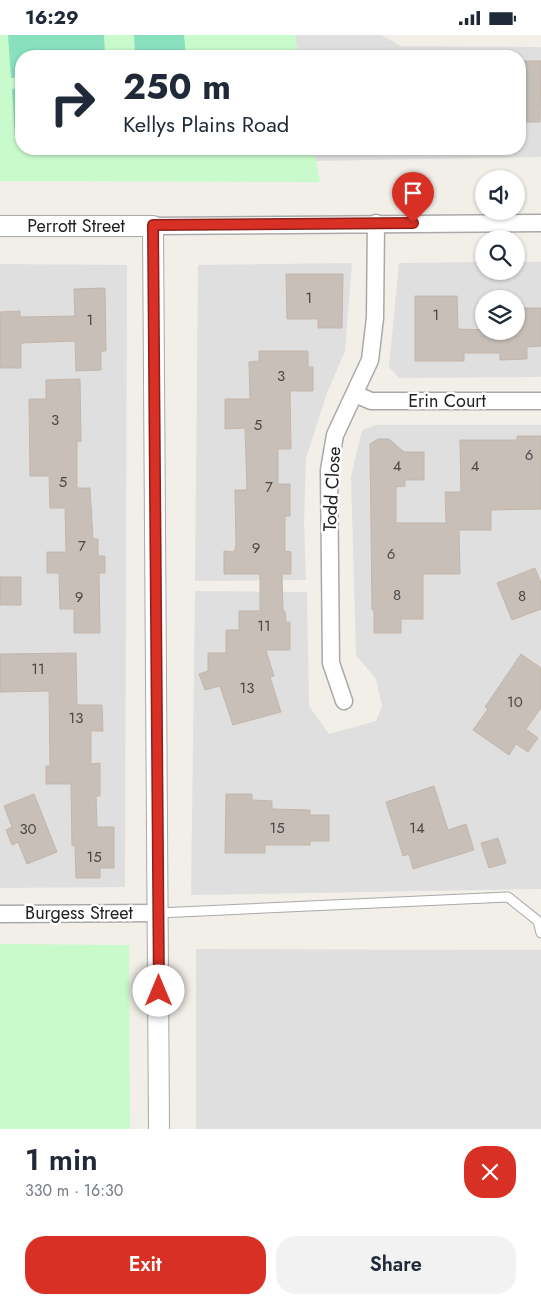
<!DOCTYPE html>
<html lang="en">
<head>
<meta charset="utf-8">
<style>
  body { margin:0; font-family:Jost,sans-serif; background:#f2f2f3; color:#1f2937; height:100vh; display:flex; flex-direction:column; font-size:19px; white-space:nowrap }
  * { box-sizing:border-box; margin:0 }
  p { font-size:16px; color:#747a83 }
  .icon { flex:none; width:28px; height:28px; fill:none; stroke:currentColor; stroke-width:2; stroke-linecap:round; stroke-linejoin:round }
  .map { position:relative; height:1094px; overflow:hidden }
  .details { display:flex; flex-direction:column; background:#fff; flex:1 }
  .details>* { flex:none }
  .guide { position:absolute; left:15px; top:15px; width:511px; height:105px; border-radius:20px; box-shadow:0 1px 4px #0004; background:#fff; color:#1f2937; overflow:hidden }
  .buttons { position:absolute; left:475px; top:135px; display:grid; gap:10px }
  .buttons a { display:grid; place-items:center; width:50px; height:50px; border-radius:50%; background:#fff; box-shadow:0 1px 4px #0004; font-size:25px }
  .pin { position:absolute; display:grid; place-items:center; width:42px; height:42px; color:#fff; margin:-51px -21px; border-radius:50% 50% 50% 0; rotate:-45deg; box-shadow:0 0 5px #0007 }
  .pin .icon { rotate:45deg }
  .me { position:absolute; width:55px; margin:-28px; rotate:0deg; stroke-linejoin:round; filter:drop-shadow(0 0 4px #0008) }
  .turn { display:flex; align-items:center; gap:18px; height:105px; padding:0 25px; font-size:22px }
  .turn .icon { width:65px; height:65px; stroke-width:2.5 }
  .turn b { display:block; font-size:35px; line-height:42px }
  .round { display:grid; place-items:center; flex:none; width:52px; height:52px; border-radius:20px; background:#f2f2f3 }
  .summary { display:flex; align-items:center; justify-content:space-between; height:85px; padding:0 25px }
  h1 { font-size:30px; font-weight:600; line-height:38px }
  .cta { display:flex; gap:10px; margin-top:auto; padding:10px 25px }
  .cta a { flex:1; height:58px; border-radius:20px; background:#d93025; color:#fff; font-size:20px; font-weight:600; line-height:58px; text-align:center }
  .cta a+a { background:#f2f2f3; color:#1f2937 }
  .status { display:flex; justify-content:space-between; align-items:center; height:35px; padding:0 25px; background:#fff; direction:ltr }
  .status svg { height:14px; fill:currentColor }
  .map>svg:first-child { display:block }
</style>
</head>
<body>
<div class="status"><b>16:29</b><svg viewBox="0 0 49 12"><path d="M0 12V9h3v3zM5 12V6h3v6zM10 12V3h3v9zM15 12V0h3v12zM26 1h20v11H26zM47 4h2v5h-2z"/></svg></div>
<div class="map">
<svg width="541" height="1094" viewBox="0 0 541 1094">
  <rect width="100%" height="100%" fill="#f2efe9"/>
  <path fill="#e0dfdf" fill-rule="evenodd" d="M295 0H381L401 11 541 12V122L316 126 314 114H520V21H298Z
    M484 227V236H516V227H541V342L399 343 389 332 399 228ZM484 264H516V296H484Z
    M352 228 345 316 327 358 306 423 304 487 306 545 195 546 198 230Z
    M0 229 127 230 125 852 0 853Z
    M376 390H541V854L191 860 195 556 307 557 309 671 329 699 376 686 382 671 376 644 356 620 351 442 362 395Z
    M196 914 541 915V1094H196Z"/>
  <path fill="#c8facc" d="M0 0H295L298 21H21V114H314L320 147 0 146Z
    M0 909 129 910 130 1094H0Z"/>
  <path fill="#88e0be" d="M8 0H104L105 21H21V42L11 43Z
    M134 0H184L186 21H135Z
    M21 53V100L15 101 12 54Z"/>
  <path fill="#c7bfb8" stroke="#c4b6ab" d="M520 26H541L540 87H520Z
    M286 239H343L342 293H318V284H287Z
    M105 253 106 316H101V335L76 336 75 306 21 308V333H0V277L20 276V282L75 281 74 254Z
    M415 261H457L458 294 516 296V273H541V311L527 312V324L500 325V318H464V326H415Z
    M259 316H308V332H313V356H290L291 414H278V449H290V481H285V516L291 517V539H282L283 576H285L286 587H290V615H266L274 641 270 642 281 677 233 690 220 651 205 655 199 639 208 636V618H226V595H239V576H260V539H224V516L234 517 236 510 235 455H247L245 393 225 394V364H250L249 327 259 326Z
    M80 344 81 406 77 407V453H90L93 504H98V521H105V538H99L100 598H74V574H60L59 538H47V517H66L65 473H50L49 441H30L29 364H46V345Z
    M517 401H541V474L491 475V495H459L460 539H423V584H401V598H374V574L372 575 370 409 378 404H389L404 417H424V445H405V451L396 452V488H446L445 457H461L460 405H517Z
    M535 533 541 548V574L512 585 497 548Z
    M0 542H21V570H0Z
    M76 618 77 670H102L103 696H91V729L100 728V761H96L97 792H114V833H100V843H76L75 810 72 811 71 749H46V731H50L49 656 0 657V619Z
    M521 619 541 633V673L526 694 538 703 528 717 516 709 509 720 473 695 488 674 485 672Z
    M434 751 448 795 466 789 474 815 413 834 409 819 403 821 386 767Z
    M34 759 57 817 27 829 18 807 12 810 6 795 12 792 4 771Z
    M226 759H252V765L272 766V774L310 775V780H329V806H310V810H265V818H225Z
    M498 803 506 828 489 833 481 808Z"/>
  <g fill="none" stroke-linecap="round" stroke-linejoin="round">
    <g stroke="#a9a9a9" stroke-width="11">
      <path id="service" d="M158 878 508 862 538 886 541 898"/>
    </g>
    <g stroke="#a9a9a9" stroke-width="19">
      <path id="minor" d="M153 191 541 188
        M355 359 371 366H541
        M344 666 331 628 329 435 335 400 370 325 375 283 376 188
        M0 879 158 878"/>
    </g>
    <g stroke="#a9a9a9" stroke-width="22">
      <path id="tertiary" d="M0 191H153L159 1094"/>
    </g>
    <use href="#service" stroke="#fff" stroke-width="9"/>
    <use href="#minor" stroke="#fff" stroke-width="16"/>
    <use href="#tertiary" stroke="#fff" stroke-width="20"/>
  </g>
  <g fill="none" stroke-linecap="round" stroke-linejoin="round">
    <g stroke="#8d1f18" stroke-width="12">
      <path id="route" d="M159 956 153 190 413 188"/>
    </g>
    <use href="#route" stroke="#d93025" stroke-width="9"/>
  </g>
  <g text-anchor="middle" stroke-width="5" stroke-linejoin="round" paint-order="stroke">
    <g font-size="15" fill="#4b4948">
      <text x="309" y="268">1</text>
      <text x="436" y="285">1</text>
      <text x="90" y="290">1</text>
      <text x="281" y="346">3</text>
      <text x="55" y="390">3</text>
      <text x="258" y="395">5</text>
      <text x="529" y="425">6</text>
      <text x="397" y="436">4</text>
      <text x="475" y="436">4</text>
      <text x="63" y="452">5</text>
      <text x="269" y="457">7</text>
      <text x="82" y="516">7</text>
      <text x="256" y="518">9</text>
      <text x="391" y="524">6</text>
      <text x="397" y="565">8</text>
      <text x="522" y="566">8</text>
      <text x="79" y="567">9</text>
      <text x="264" y="596">11</text>
      <text x="38" y="639">11</text>
      <text x="247" y="658">13</text>
      <text x="515" y="672">10</text>
      <text x="76" y="688">13</text>
      <text x="277" y="798">15</text>
      <text x="417" y="798">14</text>
      <text x="28" y="799">30</text>
      <text x="94" y="827">15</text>
    </g>
    <g font-size="18" fill="#222" stroke="#fff">
      <text x="76" y="197">Perrott Street</text>
      <text x="447" y="372">Erin Court</text>
      <text transform="translate(332 454) rotate(-87)" y="6">Todd Close</text>
      <text x="79" y="884">Burgess Street</text>
    </g>
  </g>
</svg>
<div class="buttons">
<a><svg class="icon" aria-label="sound" viewBox="0 0 24 24"><path d="M4 9h4l5-4v14l-5-4H4zM17 9q2 3 0 6"/></svg></a>
<a><svg class="icon" aria-label="search" viewBox="0 0 24 24"><circle cx="10" cy="10" r="6"/><path d="M15 15l6 6"/></svg></a>
<a><svg class="icon" aria-label="layers" viewBox="0 0 24 24"><path d="M12 4l9 5-9 5-9-5zM3 14l9 5 9-5"/></svg></a>
</div>
<div class="pin" style="left:413px;top:188px;background:#d93025"><svg class="icon" aria-label="arrive" viewBox="0 0 24 24"><path d="M6 21V4h12l-3 4 3 4H6"/></svg></div>
<svg class="me" style="left:159px;top:956px" viewBox="-20 -20 40 40"><circle r="19" fill="#fff"/><path d="M0-13L10 11 0 6-10 11z" fill="#d93025"/></svg>
<div class="guide">
<div class="turn"><svg class="icon" aria-label="right" viewBox="0 0 24 24"><path d="M7 20v-9h11M14 6l5 5-5 5"/></svg><div><b>250 m</b>Kellys Plains Road</div></div>
</div>
</div>
<section class="details">
<div class="summary"><div><h1>1 min</h1><p>330 m · 16:30</p></div><a class="round" style="background:#d93025;color:#fff"><svg class="icon" aria-label="close" viewBox="0 0 24 24"><path d="M6 6l12 12M18 6L6 18"/></svg></a></div>
<div class="cta"><a>Exit</a><a>Share</a></div>
</section>
</body>
</html>
